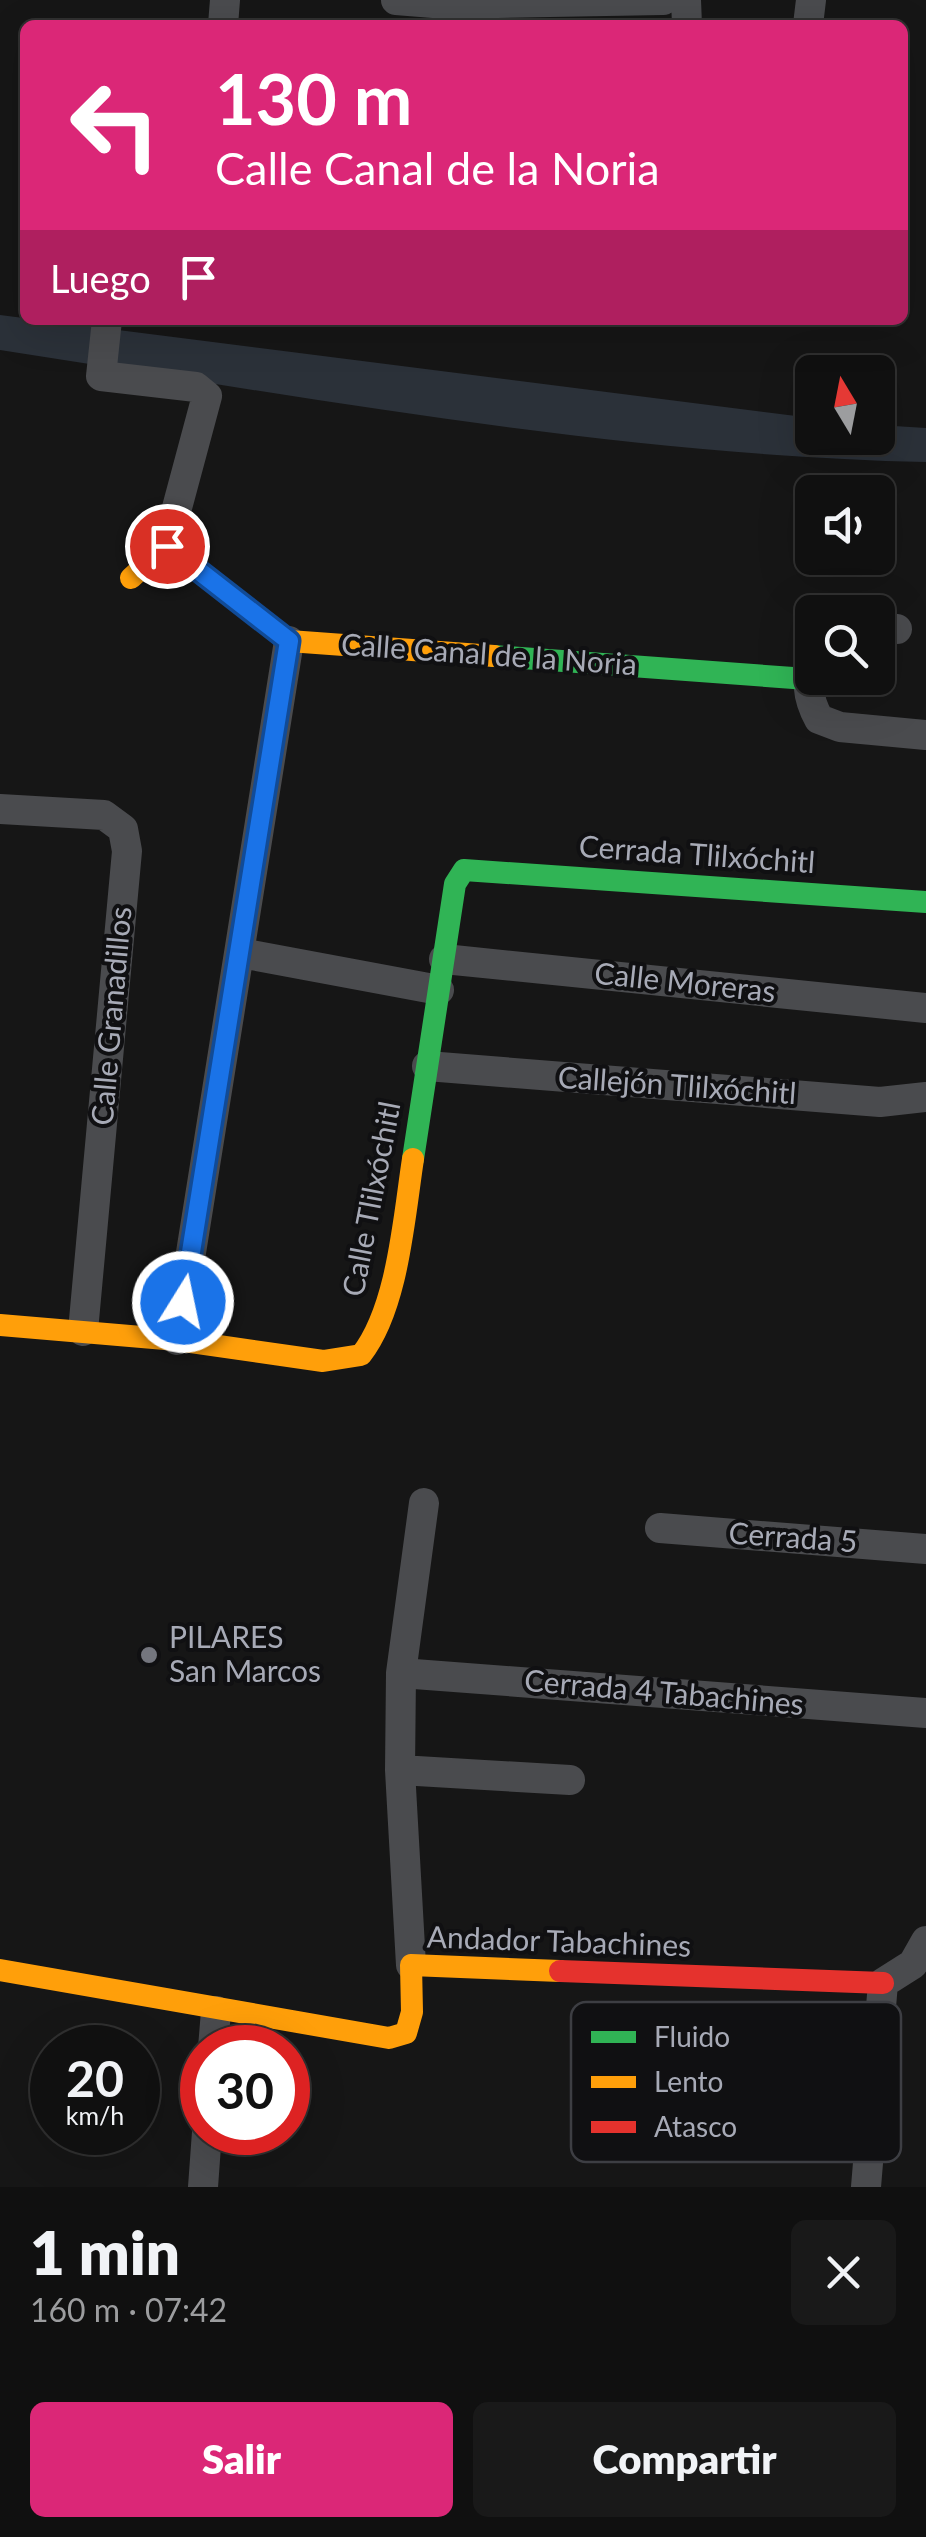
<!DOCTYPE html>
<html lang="es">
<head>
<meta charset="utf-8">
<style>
  body { margin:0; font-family:Lato,sans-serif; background:#191919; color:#f1f3f6; height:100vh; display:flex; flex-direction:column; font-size:38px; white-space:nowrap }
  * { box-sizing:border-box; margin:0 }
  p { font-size:32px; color:#9c9d9f }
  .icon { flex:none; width:55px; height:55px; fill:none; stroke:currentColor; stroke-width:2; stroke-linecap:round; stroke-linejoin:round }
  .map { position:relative; height:2187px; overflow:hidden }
  .panel { display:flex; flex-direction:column; background:#101010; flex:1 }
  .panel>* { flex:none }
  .top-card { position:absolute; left:20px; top:20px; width:888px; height:305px; border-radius:15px; box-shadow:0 10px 40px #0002,0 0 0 2px #303030; background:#db2777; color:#fff; overflow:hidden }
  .needle { width:65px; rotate:350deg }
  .controls { position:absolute; left:795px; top:355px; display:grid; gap:20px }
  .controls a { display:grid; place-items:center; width:100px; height:100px; border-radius:15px; background:#101010; box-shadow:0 10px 40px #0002,0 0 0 2px #303030; font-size:50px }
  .speed { position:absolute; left:30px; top:2025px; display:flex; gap:20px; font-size:50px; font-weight:700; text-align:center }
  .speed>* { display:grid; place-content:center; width:130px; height:130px; border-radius:50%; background:#101010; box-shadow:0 10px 40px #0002,0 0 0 2px #303030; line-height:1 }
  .speed small { font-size:25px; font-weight:400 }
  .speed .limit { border:15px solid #d22; background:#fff; color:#111 }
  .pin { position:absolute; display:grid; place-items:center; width:85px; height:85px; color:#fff; margin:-42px; border:5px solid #fff; border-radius:50%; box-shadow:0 2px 10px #0007 }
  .me { position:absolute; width:110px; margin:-55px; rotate:10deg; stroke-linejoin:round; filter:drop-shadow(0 0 8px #0008) }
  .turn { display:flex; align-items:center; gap:35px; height:210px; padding:0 30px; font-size:45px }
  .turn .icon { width:130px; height:130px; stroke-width:2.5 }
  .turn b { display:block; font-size:70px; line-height:85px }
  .then { display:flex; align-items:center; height:95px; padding:0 30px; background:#0003; gap:20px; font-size:38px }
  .round { display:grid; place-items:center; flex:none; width:105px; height:105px; border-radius:15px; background:#191919 }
  .head { display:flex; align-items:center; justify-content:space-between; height:170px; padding:0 30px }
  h1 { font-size:60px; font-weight:800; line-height:75px }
  .primary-button { display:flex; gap:20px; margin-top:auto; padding:20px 30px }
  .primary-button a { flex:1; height:115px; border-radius:15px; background:#db2777; color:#fff; font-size:40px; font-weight:800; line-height:115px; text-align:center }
  .primary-button a+a { background:#191919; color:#f1f3f6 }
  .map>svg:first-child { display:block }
</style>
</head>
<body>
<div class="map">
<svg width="926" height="2187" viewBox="0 0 926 2187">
  <rect width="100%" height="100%" fill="#161616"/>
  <path fill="#2b3139" d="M0 315 812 418V438H878V425L926 428V462C616 455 306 397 0 350Z"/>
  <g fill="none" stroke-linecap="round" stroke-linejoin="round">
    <path stroke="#4a4b4e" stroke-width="30" d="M396 0 446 4 663 0
      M686 0 687 25
      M223 25 225 0
      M808 25 811 0
      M107 320 101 376 196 387 207 396 167 545
      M878 628 897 629
      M812 654C807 679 806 696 819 719L840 727 926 735
      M0 809 104 815 123 829 127 851 83 1331
      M241 953 439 990
      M444 959 926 1008
      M427 1066 880 1102 926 1097
      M177 1340 289 641
      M660 1528 926 1549
      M401 1673 926 1713
      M400 1770 570 1780
      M411 1965 400 1770 401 1673 424 1503
      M213 2048 216 2011
      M203 2187 207 2132
      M866 2187 883 1983 913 1964 926 1941"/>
    <path stroke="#30b455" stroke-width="22" d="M494 656 807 679
      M413 1159 455 884 464 870 926 902"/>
    <path stroke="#ff9f0a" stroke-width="22" d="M131 578 167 545 289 641 494 656
      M0 1325 177 1340 323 1361 361 1355C398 1308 404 1217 413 1159
      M0 1970 389 2038 406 2033 412 2012 411 1965 560 1971"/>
    <path stroke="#e5322d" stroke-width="22" d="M560 1971 883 1983"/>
  </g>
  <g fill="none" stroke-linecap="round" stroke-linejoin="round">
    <g stroke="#114b97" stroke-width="25">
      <path id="route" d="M167 546 289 641 183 1302"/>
    </g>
    <use href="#route" stroke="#1a73e8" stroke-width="18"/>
  </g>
  <circle fill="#74767e" stroke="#101012" stroke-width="4" cx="149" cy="1655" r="10"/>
  <g text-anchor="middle" stroke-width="8" stroke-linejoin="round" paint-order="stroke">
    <g font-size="30" fill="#a7aab6" stroke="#101012">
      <text transform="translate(489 655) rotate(4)" y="10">Calle Canal de la Noria</text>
      <text transform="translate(697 855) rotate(4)" y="10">Cerrada Tlilxóchitl</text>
      <text transform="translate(685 983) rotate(6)" y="10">Calle Moreras</text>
      <text transform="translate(112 1016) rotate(-85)" y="10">Calle Granadillos</text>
      <text transform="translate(677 1086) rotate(4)" y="10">Callejón Tlilxóchitl</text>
      <text transform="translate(372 1199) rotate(-79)" y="10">Calle Tlilxóchitl</text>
      <text transform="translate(793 1538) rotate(4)" y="10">Cerrada 5</text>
      <text transform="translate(664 1693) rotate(5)" y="10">Cerrada 4 Tabachines</text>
      <text transform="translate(559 1942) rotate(2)" y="10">Andador Tabachines</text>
    </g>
    <g font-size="30" fill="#a7aab6" stroke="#101012" text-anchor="start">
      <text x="169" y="1648">PILARES<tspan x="169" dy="34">San Marcos</tspan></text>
    </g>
  </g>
  <rect x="571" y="2002" width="330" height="160" rx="15" fill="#101012" stroke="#3d3e43" stroke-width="2.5"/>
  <rect x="591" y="2031" width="45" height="12" fill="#30b455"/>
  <rect x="591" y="2076" width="45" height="12" fill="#ff9f0a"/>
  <rect x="591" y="2121" width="45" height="12" fill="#e5322d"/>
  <g font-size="28" fill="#a7aab6">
    <text x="654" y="2047">Fluido</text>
    <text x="654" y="2092">Lento</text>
    <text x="654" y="2137">Atasco</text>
  </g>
</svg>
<div class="controls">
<a><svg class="needle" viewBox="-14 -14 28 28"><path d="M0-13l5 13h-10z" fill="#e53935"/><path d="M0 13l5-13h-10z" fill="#9c9d9f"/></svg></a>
<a><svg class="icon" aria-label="sound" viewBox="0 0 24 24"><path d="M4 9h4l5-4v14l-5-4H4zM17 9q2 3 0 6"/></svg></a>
<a><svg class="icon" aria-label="search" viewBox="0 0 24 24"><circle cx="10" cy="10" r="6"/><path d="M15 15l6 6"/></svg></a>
</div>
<div class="speed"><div>20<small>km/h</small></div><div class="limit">30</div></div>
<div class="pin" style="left:167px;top:546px;background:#d93025"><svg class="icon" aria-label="arrive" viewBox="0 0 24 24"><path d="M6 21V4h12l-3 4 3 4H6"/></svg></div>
<svg class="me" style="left:183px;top:1302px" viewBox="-20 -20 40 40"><circle r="17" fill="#1a73e8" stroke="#fff" stroke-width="3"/><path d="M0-11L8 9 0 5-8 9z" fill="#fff"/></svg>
<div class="top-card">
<div class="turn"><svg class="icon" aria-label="left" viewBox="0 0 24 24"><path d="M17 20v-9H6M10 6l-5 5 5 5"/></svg><div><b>130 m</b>Calle Canal de la Noria</div></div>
<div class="then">Luego<svg class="icon" aria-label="arrive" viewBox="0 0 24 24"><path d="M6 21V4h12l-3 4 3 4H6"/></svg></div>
</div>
</div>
<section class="panel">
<div class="head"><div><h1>1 min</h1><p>160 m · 07:42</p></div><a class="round"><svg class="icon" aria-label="close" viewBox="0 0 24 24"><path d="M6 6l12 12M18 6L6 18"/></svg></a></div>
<div class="primary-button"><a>Salir</a><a>Compartir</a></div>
</section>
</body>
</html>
